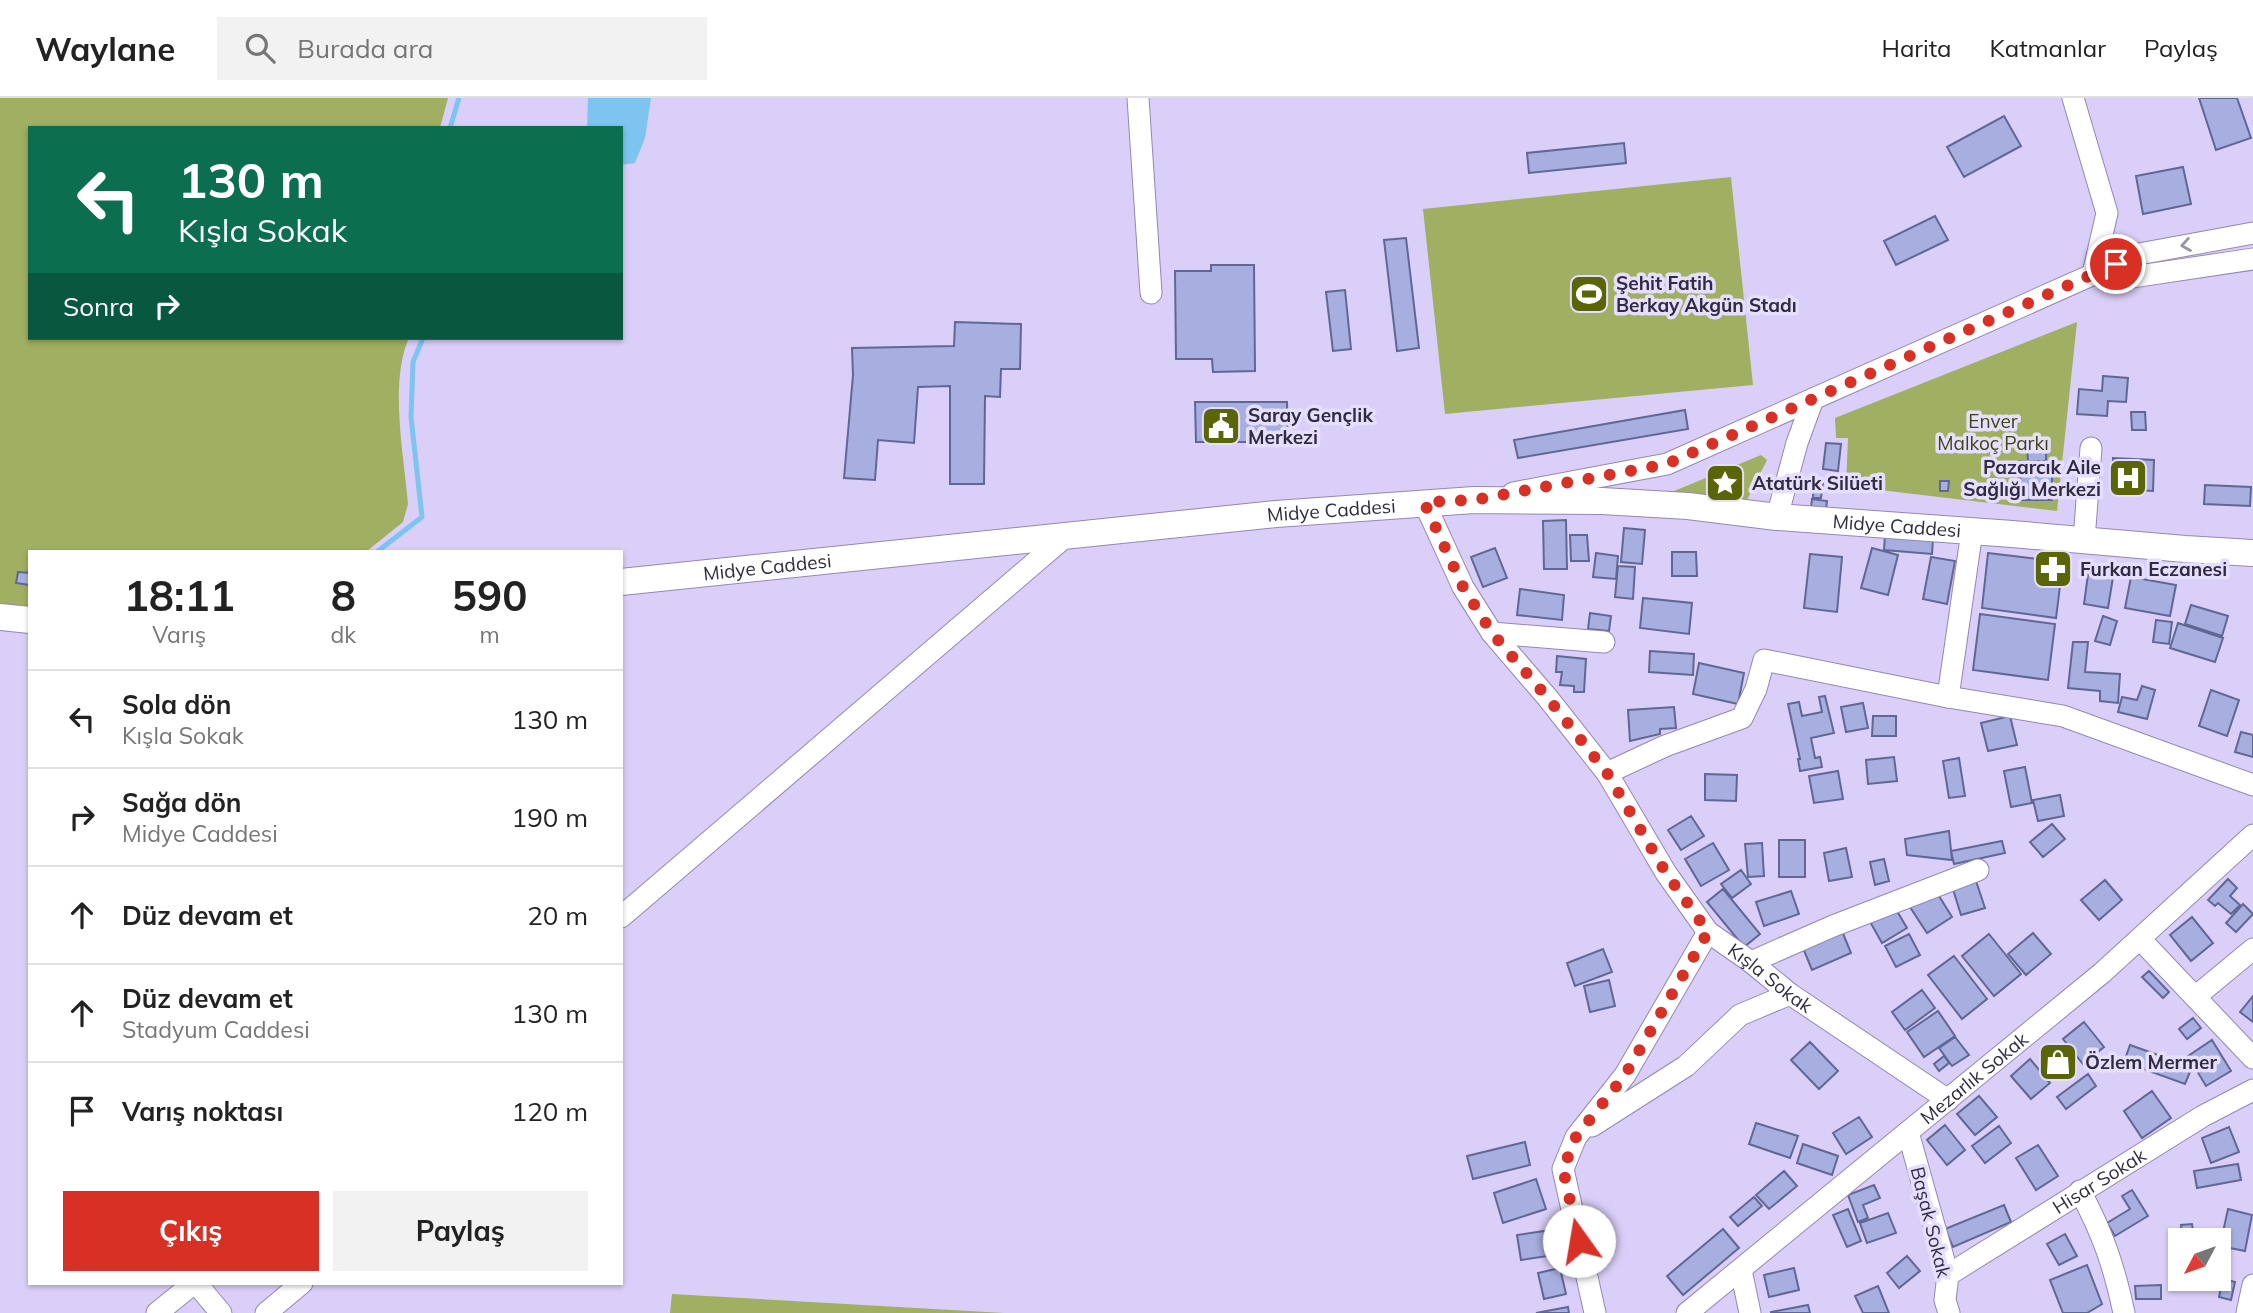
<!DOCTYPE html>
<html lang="tr">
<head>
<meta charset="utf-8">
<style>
  body { margin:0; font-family:Mulish,sans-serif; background:#f2f2f2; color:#222; height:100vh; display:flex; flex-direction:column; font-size:26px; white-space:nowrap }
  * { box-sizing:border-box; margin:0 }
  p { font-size:23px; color:#767676 }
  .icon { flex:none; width:38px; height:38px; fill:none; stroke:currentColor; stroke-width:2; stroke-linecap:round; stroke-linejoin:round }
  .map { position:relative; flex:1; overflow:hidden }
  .side { position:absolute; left:28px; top:452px; width:595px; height:735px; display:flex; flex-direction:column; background:#fff; border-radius:0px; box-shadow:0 2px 5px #0004 }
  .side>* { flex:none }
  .top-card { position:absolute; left:28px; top:28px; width:595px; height:214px; border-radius:0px; box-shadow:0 2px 5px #0004; background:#0b6e4f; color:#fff; overflow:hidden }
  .needle { width:46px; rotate:229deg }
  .controls { position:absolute; left:2168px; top:1130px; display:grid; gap:14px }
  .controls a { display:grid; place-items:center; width:63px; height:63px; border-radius:0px; background:#fff; box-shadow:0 2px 5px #0004; font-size:35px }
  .pin { position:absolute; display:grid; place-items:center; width:60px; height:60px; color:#fff; margin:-30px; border:4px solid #fff; border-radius:50%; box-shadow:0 2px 7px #0007 }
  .me { position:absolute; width:77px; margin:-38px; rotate:347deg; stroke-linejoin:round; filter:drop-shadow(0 0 5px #0008) }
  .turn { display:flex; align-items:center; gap:24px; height:147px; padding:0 35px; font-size:32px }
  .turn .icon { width:91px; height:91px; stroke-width:2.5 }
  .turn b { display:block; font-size:49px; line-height:60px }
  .then { display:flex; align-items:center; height:66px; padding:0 35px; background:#0003; gap:14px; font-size:26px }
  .eta { display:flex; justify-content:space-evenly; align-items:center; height:119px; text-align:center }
  .eta b { font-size:42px; font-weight:700; line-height:49px }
  .primary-button { display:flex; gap:14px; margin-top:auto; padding:14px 35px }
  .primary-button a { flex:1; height:80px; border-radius:0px; background:#d93025; color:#fff; font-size:28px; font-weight:700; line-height:80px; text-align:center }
  .primary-button a+a { background:#f2f2f2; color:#222 }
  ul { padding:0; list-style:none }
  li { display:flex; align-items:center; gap:21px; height:98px; padding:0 35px; border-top:2px solid #e0e0e0 }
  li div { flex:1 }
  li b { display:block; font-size:26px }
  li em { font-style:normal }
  header { display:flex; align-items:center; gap:42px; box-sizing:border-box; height:98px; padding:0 35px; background:#fff; border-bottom:2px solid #e0e0e0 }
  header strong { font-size:33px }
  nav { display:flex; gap:38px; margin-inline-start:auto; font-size:24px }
  .search { width:490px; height:63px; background:#f2f2f2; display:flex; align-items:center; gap:18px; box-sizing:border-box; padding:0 24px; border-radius:0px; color:#767676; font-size:26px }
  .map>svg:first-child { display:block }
</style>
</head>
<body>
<header>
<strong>Waylane</strong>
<div class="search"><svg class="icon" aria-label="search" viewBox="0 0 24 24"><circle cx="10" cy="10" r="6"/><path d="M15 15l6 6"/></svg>Burada ara</div>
<nav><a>Harita</a><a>Katmanlar</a><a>Paylaş</a></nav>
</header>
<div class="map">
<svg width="2253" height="1215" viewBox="0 0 2253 1215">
  <rect width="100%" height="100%" fill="#dacff8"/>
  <path fill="#a0af61" d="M0 0H448L440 30H30V240H409C389 284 404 358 408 406L403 424 367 453H30V515L0 513Z
    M1731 79 1753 287 1445 316 1423 111Z
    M2077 224 2057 413 1846 388 1848 340H1836L1835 320Z
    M1761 357 1767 362 1747 402 1668 398 1667 396Z
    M672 1196 1004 1215H670Z"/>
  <path fill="#7dc4f1" d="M588 0H651L645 40 635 65 621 67V30H587Z"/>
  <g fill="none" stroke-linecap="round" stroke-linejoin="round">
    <path stroke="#7dc4f1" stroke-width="5" d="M450 30 459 0
      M378 453 422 419 411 319 413 264 423 240"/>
  </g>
  <path fill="#a7afe1" stroke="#616794" stroke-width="2" d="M2199 0H2237L2251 40 2216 52Z
    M2004 18 2021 48 1964 79 1947 49Z
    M1624 45 1626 65 1529 75 1527 55Z
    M2183 69 2191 106 2143 116 2136 78Z
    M1935 118 1948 142 1896 167 1884 143Z
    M1406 140 1419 250 1397 253 1384 142Z
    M1211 167H1254L1255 273 1213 274 1212 261H1176L1175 173H1211Z
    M1345 192 1351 251 1333 253 1326 194Z
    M955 224 1021 226 1020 271H1001L1000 299 985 298 984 386H950V288L918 289 914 345 878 342 875 382 844 380 853 277 852 250 954 248Z
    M2103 278 2128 280 2126 304 2108 303 2107 318 2077 316 2079 291 2102 293Z
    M1195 304H1287L1288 344H1196Z
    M1685 312 1688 331 1518 360 1514 342Z
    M2131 314H2145L2146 332H2132Z
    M1826 345 1841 346 1838 373 1823 371Z
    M2046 346V363H2028L2027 347Z
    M2113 360 2154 362 2153 393 2112 391Z
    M2020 363H2052V402H2021Z
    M1940 383H1949L1948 393H1940Z
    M1814 385H1823L1821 400H1813Z
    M2205 387 2251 389 2250 408 2204 406Z
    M1812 401 1827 403 1826 412 1811 410Z
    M1566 422 1567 471H1544L1543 423Z
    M1624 430 1645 432 1642 466 1621 464Z
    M1570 437H1587L1589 463H1571Z
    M1885 437 1933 441 1932 456 1884 452Z
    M1495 450 1507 480 1483 489 1471 459Z
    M1872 450 1898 457 1888 497 1861 490Z
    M1672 454H1696L1697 478H1672Z
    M1596 455 1618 458 1616 481 1593 479Z
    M1988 455 2063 464 2056 520 1982 510Z
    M1810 456 1842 459 1837 514 1804 510Z
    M1931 459 1955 463 1947 506 1923 501Z
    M1618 468 1635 469 1633 501 1615 499Z
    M2089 469 2114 473 2108 510 2084 506Z
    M18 474 30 475V487L16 485Z
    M2131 479 2176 487 2170 518 2125 510Z
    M1520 491 1564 497 1562 522 1517 517Z
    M1643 500 1692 505 1689 536 1640 530Z
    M2191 507 2228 518 2222 538 2185 526Z
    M1590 515 1611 518 1609 533 1588 531Z
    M1980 516 2055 526 2048 582 1973 572Z
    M2103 518 2117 523 2110 547 2095 543Z
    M2156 522 2172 524 2169 546 2153 544Z
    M2178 525 2223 540 2215 564 2170 550Z
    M2073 544H2088L2085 574 2120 576 2118 605 2100 603V593L2068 590Z
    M1650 553 1694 556 1693 577 1649 574Z
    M1557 558 1586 561 1584 594H1574V588L1560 587 1562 574H1556Z
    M1699 565 1744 575 1738 606 1693 596Z
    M2142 588 2155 592 2147 621 2118 614 2122 599 2137 602Z
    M2211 592 2239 602 2227 638 2199 628Z
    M1825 598 1834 635 1811 640 1815 660 1820 659 1822 669 1800 673 1798 661H1800L1788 606 1799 604 1802 618 1822 614 1819 599Z
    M1863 605 1868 630 1846 634 1841 609Z
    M1674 609 1676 630 1660 631V636L1630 643 1628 612Z
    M1873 618H1896V638H1872Z
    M2010 618 2017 647 1988 653 1981 625Z
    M2241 634 2253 637V659L2235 654Z
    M1894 659 1897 683 1868 686 1866 662Z
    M1959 660 1965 698 1949 700 1943 663Z
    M2025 669 2032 705 2011 709 2004 673Z
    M1838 673 1843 701 1814 705 1809 678Z
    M1705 676 1737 677 1736 703 1705 702Z
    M2060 697 2064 718 2038 723 2033 702Z
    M1691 718 1704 738 1681 752 1668 732Z
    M2052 726 2065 741 2043 759 2030 744Z
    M1949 733 1952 762 1907 757 1905 741Z
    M1779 742H1805V779H1779Z
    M2002 743 2005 755 1954 766 1951 753Z
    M1713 745 1729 772 1701 788 1685 761Z
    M1762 745 1764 778 1748 779 1745 746Z
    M1846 750 1852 779 1829 783 1824 755Z
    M1884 761 1889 783 1875 787 1870 764Z
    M1741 772 1751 786 1732 800 1721 786Z
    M1974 777 1985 810 1961 817 1951 785Z
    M2228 781 2237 790 2230 798 2240 807 2231 816 2218 805 2215 808 2208 802Z
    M2105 782 2122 802 2099 822 2081 802Z
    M1934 790 1952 819 1927 835 1908 806Z
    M1723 791 1760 836 1744 849 1707 804Z
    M1791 793 1799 816 1764 828 1756 804Z
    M2243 806 2253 816 2236 834 2226 825Z
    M1894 808 1907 830 1882 845 1869 822Z
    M2192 819 2213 845 2191 863 2170 837Z
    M1842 833 1851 855 1812 872 1803 850Z
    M2033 835 2051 856 2026 877 2008 856Z
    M1909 836 1920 857 1896 869 1885 848Z
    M1989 836 2021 876 1994 898 1962 858Z
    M1603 851 1612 874 1575 888 1567 865Z
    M1954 858 1987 901 1962 921 1928 877Z
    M2149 873 2169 894 2163 900 2142 879Z
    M1609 882 1615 908 1590 914 1584 888Z
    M1922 892 1935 910 1905 932 1892 914Z
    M2253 898V924L2240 914Z
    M1938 913 1955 938 1924 959 1907 934Z
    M2193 920 2201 930 2187 941 2179 931Z
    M2084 924 2104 949 2083 966 2063 941Z
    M1955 939 1969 957 1952 968 1939 950Z
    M2212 942 2231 973 2206 988 2188 958Z
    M1810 944 1838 973 1819 991 1791 962Z
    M2130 947 2192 969 2185 986 2124 964Z
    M1944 958 1949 965 1939 973 1934 966Z
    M2030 961 2050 985 2031 1001 2011 978Z
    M2088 976 2096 988 2066 1011 2057 999Z
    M2152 993 2171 1020 2142 1040 2124 1013Z
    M1979 998 1997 1019 1975 1037 1957 1016Z
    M1859 1019 1872 1039 1846 1056 1833 1035Z
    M1756 1025 1798 1038 1790 1060 1749 1046Z
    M1945 1027 1965 1052 1947 1067 1927 1042Z
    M1999 1028 2011 1045 1985 1065 1972 1048Z
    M2229 1029 2239 1054 2211 1065 2202 1040Z
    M1525 1044 1530 1067 1473 1081 1467 1058Z
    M1803 1046 1838 1058 1832 1077 1797 1065Z
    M2038 1047 2058 1078 2036 1092 2016 1060Z
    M2238 1066 2241 1082 2197 1090 2194 1073Z
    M1784 1073 1797 1088 1769 1111 1756 1097Z
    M1536 1081 1546 1111 1503 1125 1494 1095Z
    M1874 1087 1880 1100 1863 1107 1868 1120 1858 1124 1848 1097Z
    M2132 1092 2148 1118 2115 1138 2107 1125 2130 1111 2122 1098Z
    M1754 1099 1762 1108 1738 1128 1730 1119Z
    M2004 1107 2011 1124 1953 1149 1945 1131Z
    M1848 1111 1861 1143 1847 1149 1833 1117Z
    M2228 1111 2252 1117 2245 1153 2220 1148Z
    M1888 1115 1896 1135 1867 1145 1860 1125Z
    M2192 1126 2194 1138 2182 1139 2181 1127Z
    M1723 1131 1739 1150 1683 1197 1667 1178Z
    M1551 1132 1555 1157 1521 1162 1517 1137Z
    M2065 1136 2077 1158 2059 1167 2047 1146Z
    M1907 1158 1920 1173 1899 1190 1887 1175Z
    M2087 1167 2102 1206 2087 1215H2063L2050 1182Z
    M1560 1170 1566 1196 1544 1201 1538 1175Z
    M1794 1170 1799 1192 1769 1199 1764 1177Z
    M2223 1181 2235 1184 2231 1202 2219 1199Z
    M2161 1187V1201H2136L2135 1188Z
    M1878 1188 1889 1215H1863L1855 1198Z
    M1808 1207 1810 1215H1771V1214Z
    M1568 1209 1569 1215H1536Z"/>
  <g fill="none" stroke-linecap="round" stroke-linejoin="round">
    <g stroke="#9487b6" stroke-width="23">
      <g id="minor">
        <path d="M1138 0 1151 195"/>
        <path d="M2073 0 2107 115 2093 176"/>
        <path d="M2093 176 2119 181 2253 161"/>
        <path d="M1513 395 1667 366 2139 156 2253 135"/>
        <path id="s1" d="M1424 404 1463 489 1492 535 1547 599 1607 675 1666 775 1708 834 1751 864 1790 896 1948 1002"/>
        <path d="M1777 419 1797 345 1813 301"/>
        <path d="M2084 442 2091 350"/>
        <path d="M1492 535 1604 544"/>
        <path d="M1948 599 1972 433"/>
        <path d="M1607 675 1665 648 1742 620 1756 591 1764 562 1948 599 2063 618 2253 687"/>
        <path d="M621 819 1066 438"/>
        <path d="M2140 841 2253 960"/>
        <path d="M1751 864 1833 828 1978 772"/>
        <path d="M2195 899 2253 851"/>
        <path d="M1592 1028 1686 968 1740 917 1790 896"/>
        <path d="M1908 1034 1948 1177 1945 1202 1949 1215"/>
        <path d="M2080 1093C2103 1136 2114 1168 2124 1215"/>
        <path d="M1741 1172 1750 1215"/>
        <path id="s2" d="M1948 1177 2203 1018 2253 992"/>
        <path d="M196 1185 221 1215"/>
        <path d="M157 1215 194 1185"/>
        <path d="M266 1215 302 1185"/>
        <path d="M1595 1215 1563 1071 1576 1039 1625 977 1708 834"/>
        <path id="s3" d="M1687 1215 2102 875 2253 737"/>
        <path d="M2247 1215 2253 1187"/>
      </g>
    </g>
    <g stroke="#9487b6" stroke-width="28">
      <g id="major">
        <path id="s4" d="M621 484 1276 416 1474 402 1602 403 1688 408 1777 419 2012 436 2185 451 2253 455"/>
        <path d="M0 519 30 522"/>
      </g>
    </g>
    <use href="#minor" stroke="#fff" stroke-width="21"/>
    <use href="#major" stroke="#fff" stroke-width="26"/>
  </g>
  <defs><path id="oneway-chevron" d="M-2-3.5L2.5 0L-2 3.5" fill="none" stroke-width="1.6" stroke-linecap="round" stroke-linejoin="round" transform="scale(1.75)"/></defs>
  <use stroke="#98959f" href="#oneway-chevron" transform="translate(2186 147) rotate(170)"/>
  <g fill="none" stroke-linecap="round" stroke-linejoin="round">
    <path stroke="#d93025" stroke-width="12" stroke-dasharray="0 21.6" d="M1579 1143 1563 1071 1576 1039 1625 977 1708 834 1666 775 1607 675 1547 599 1492 535 1463 489 1424 404 1474 402 1667 366 2116 166"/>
  </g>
  <defs>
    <g id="stadium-square" transform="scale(2.0125)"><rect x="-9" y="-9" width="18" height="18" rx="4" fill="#596507" stroke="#e6defd"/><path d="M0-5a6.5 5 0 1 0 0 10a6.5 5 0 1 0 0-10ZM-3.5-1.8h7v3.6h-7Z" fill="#fff"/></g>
    <g id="civic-square" transform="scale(2.0125)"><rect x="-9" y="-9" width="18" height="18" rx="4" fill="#596507" stroke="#e6defd"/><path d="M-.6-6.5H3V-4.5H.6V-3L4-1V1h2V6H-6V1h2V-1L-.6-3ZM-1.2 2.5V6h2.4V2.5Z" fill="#fff"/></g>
    <g id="hospital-square" transform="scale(2.0125)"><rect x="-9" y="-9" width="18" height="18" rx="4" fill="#596507" stroke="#e6defd"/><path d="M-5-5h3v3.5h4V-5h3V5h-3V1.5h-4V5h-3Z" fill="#fff"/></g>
    <g id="sight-square" transform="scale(2.0125)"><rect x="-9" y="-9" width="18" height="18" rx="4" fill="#596507" stroke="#e6defd"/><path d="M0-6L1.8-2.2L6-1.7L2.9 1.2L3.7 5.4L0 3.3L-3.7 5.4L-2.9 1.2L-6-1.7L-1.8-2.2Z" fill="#fff"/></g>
    <g id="pharmacy-square" transform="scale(2.0125)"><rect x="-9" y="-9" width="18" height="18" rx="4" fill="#596507" stroke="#e6defd"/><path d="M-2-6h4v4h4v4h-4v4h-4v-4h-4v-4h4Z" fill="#fff"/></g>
    <g id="shop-square" transform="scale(2.0125)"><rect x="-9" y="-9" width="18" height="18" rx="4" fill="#596507" stroke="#e6defd"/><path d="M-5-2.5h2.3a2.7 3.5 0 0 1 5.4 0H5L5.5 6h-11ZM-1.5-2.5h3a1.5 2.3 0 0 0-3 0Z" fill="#fff"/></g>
  </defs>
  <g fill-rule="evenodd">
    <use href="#stadium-square" x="1589" y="196"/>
    <use href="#civic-square" x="1221" y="328"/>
    <use href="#hospital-square" x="2128" y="380"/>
    <use href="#sight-square" x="1725" y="385"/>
    <use href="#pharmacy-square" x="2053" y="471"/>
    <use href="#shop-square" x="2058" y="964"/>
  </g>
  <g text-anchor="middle" stroke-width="7" stroke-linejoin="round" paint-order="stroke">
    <g font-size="19" font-weight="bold" fill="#312b3f" stroke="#e6defd" text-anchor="start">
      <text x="1616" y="192">Şehit Fatih<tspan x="1616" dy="22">Berkay Akgün Stadı</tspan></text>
      <text x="1248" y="324">Saray Gençlik<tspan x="1248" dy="22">Merkezi</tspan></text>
      <text x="2101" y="376" text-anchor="end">Pazarcık Aile<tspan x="2101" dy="22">Sağlığı Merkezi</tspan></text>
      <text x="1752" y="392">Atatürk Silüeti</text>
      <text x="2080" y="478">Furkan Eczanesi</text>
      <text x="2085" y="971">Özlem Mermer</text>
    </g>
    <g font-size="19" fill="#3d460f" stroke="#e6defd">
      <text x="1993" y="330">Enver<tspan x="1993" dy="22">Malkoç Parkı</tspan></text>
    </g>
    <g font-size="19" fill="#312b3f" stroke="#e6defd">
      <text dy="7" stroke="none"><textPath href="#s4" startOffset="714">Midye Caddesi</textPath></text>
      <text dy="7" stroke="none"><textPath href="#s4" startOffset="1281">Midye Caddesi</textPath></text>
      <text dy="7" stroke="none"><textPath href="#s4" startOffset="147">Midye Caddesi</textPath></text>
      <text dy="7" stroke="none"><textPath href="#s1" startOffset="595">Kışla Sokak</textPath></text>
      <text dy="7" stroke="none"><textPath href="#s3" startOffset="371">Mezarlık Sokak</textPath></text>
      <text dy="7" stroke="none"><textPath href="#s2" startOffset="178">Hisar Sokak</textPath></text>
      <text transform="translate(1931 1124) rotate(76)" y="7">Başak Sokak</text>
    </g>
  </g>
</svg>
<div class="controls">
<a><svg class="needle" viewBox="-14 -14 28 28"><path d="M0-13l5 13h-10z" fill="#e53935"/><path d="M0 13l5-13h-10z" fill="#767676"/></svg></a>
</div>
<div class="pin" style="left:2116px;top:166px;background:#d93025"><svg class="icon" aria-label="arrive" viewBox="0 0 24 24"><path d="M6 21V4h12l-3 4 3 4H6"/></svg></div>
<svg class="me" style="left:1579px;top:1143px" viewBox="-20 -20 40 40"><circle r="19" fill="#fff"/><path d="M0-13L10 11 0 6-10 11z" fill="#d93025"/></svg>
<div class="top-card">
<div class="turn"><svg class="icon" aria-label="left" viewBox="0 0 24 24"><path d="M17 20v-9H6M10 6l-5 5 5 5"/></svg><div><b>130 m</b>Kışla Sokak</div></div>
<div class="then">Sonra<svg class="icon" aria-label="right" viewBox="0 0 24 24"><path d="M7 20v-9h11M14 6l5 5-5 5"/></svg></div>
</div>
<section class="side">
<div class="eta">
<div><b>18:11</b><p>Varış</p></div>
<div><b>8</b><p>dk</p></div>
<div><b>590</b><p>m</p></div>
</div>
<ul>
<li><svg class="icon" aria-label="left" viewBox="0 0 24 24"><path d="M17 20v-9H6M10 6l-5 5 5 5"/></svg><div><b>Sola dön</b><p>Kışla Sokak</p></div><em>130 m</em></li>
<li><svg class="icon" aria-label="right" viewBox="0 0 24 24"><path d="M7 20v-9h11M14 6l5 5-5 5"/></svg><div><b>Sağa dön</b><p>Midye Caddesi</p></div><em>190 m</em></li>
<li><svg class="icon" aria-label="ahead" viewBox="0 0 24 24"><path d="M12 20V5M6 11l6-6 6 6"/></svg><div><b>Düz devam et</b></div><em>20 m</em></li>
<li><svg class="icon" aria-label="ahead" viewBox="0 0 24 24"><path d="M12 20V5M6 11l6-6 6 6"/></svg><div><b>Düz devam et</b><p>Stadyum Caddesi</p></div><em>130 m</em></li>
<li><svg class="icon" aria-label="arrive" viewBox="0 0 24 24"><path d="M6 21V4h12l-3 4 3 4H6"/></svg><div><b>Varış noktası</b></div><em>120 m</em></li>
</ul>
<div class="primary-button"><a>Çıkış</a><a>Paylaş</a></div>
</section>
</div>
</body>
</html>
